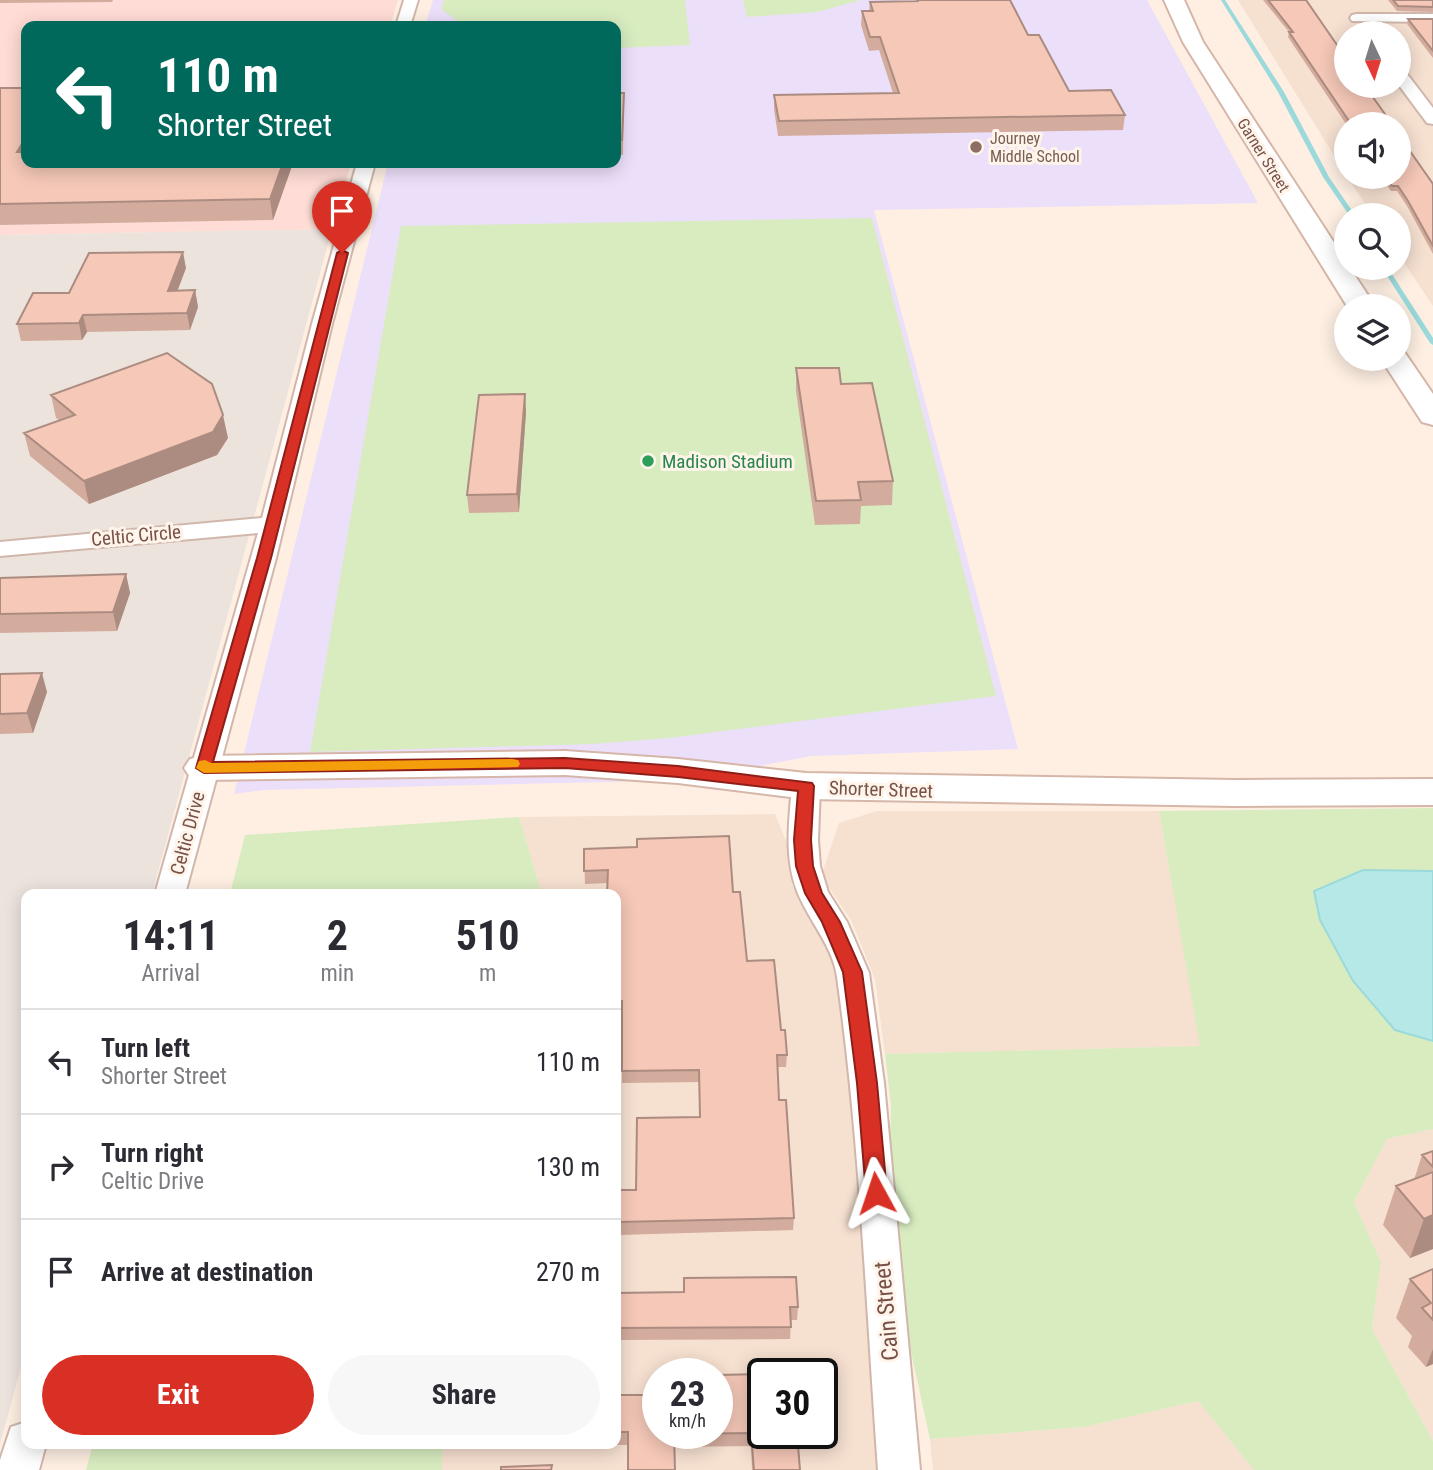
<!DOCTYPE html>
<html lang="en">
<head>
<meta charset="utf-8">
<style>
  body { margin:0; font-family:"Roboto Condensed",sans-serif; background:#f7f7f7; color:#2b2b33; height:100vh; display:flex; flex-direction:column; font-size:26px; white-space:nowrap }
  * { box-sizing:border-box; margin:0 }
  p { font-size:23px; color:#7c7c81 }
  .icon { flex:none; width:38px; height:38px; fill:none; stroke:currentColor; stroke-width:2; stroke-linecap:round; stroke-linejoin:round }
  .map { position:relative; flex:1; overflow:hidden }
  .side { position:absolute; left:21px; top:889px; width:600px; height:560px; display:flex; flex-direction:column; background:#fff; border-radius:14px; box-shadow:0 4px 18px #0003 }
  .side>* { flex:none }
  .banner { position:absolute; left:21px; top:21px; width:600px; height:147px; border-radius:14px; box-shadow:0 4px 18px #0003; background:#00695c; color:#fff; overflow:hidden }
  .needle { width:46px; rotate:176deg }
  .controls { position:absolute; left:1334px; top:21px; display:grid; gap:14px }
  .controls a { display:grid; place-items:center; width:77px; height:77px; border-radius:50%; background:#fff; box-shadow:0 4px 18px #0003; font-size:35px }
  .speed { position:absolute; left:642px; top:1358px; display:flex; gap:14px; font-size:35px; font-weight:700; text-align:center }
  .speed>* { display:grid; place-content:center; width:91px; height:91px; border-radius:50%; background:#fff; box-shadow:0 4px 18px #0003; line-height:1 }
  .speed small { font-size:18px; font-weight:400 }
  .speed .limit { border:4px solid #111; border-radius:10px; background:#fff; color:#111 }
  .pin { position:absolute; display:grid; place-items:center; width:60px; height:60px; color:#fff; margin:-72px -30px; border-radius:50% 50% 50% 0; rotate:-45deg; box-shadow:0 0 7px #0007 }
  .pin .icon { rotate:45deg }
  .me { position:absolute; width:77px; margin:-38px; rotate:355deg; stroke-linejoin:round; filter:drop-shadow(0 0 5px #0008) }
  .turn { display:flex; align-items:center; gap:24px; height:147px; padding:0 21px; font-size:32px }
  .turn .icon { width:91px; height:91px; stroke-width:2.5 }
  .turn b { display:block; font-size:49px; line-height:60px }
  .eta { display:flex; justify-content:space-evenly; align-items:center; height:119px; text-align:center }
  .eta b { font-size:42px; font-weight:700; line-height:49px }
  .cta { display:flex; gap:14px; margin-top:auto; padding:14px 21px }
  .cta a { flex:1; height:80px; border-radius:42px; background:#d93025; color:#fff; font-size:28px; font-weight:700; line-height:80px; text-align:center }
  .cta a+a { background:#f7f7f7; color:#2b2b33 }
  ul { padding:0; list-style:none }
  li { display:flex; align-items:center; gap:21px; height:105px; padding:0 21px; border-top:2px solid #e1e1e2 }
  li div { flex:1 }
  li b { display:block; font-size:26px }
  li em { font-style:normal }
  .map>svg:first-child { display:block }
</style>
</head>
<body>
<div class="map">
<svg width="1433" height="1470" viewBox="0 0 1433 1470">
  <rect width="100%" height="100%" fill="#feefe2"/>
  <path fill="#f6e0d0" fill-rule="evenodd" d="M1238 0H1433V306L1398 254V215H1373L1347 177H1398V124H1346V175ZM1346 33H1398V86H1346Z
    M877 811H1159L1201 1046 885 1054 875 979 851 920 821 876 839 823Z
    M775 814 790 851 792 885 829 942 843 991 884 1470H442V1444H616V894H542L519 817ZM658 1374H718V1433H658ZM763 1374H822V1433H763Z
    M1433 1129V1192L1410 1258 1433 1249V1302L1417 1342 1408 1347 1426 1367 1433 1364V1441L1372 1329 1381 1262 1354 1202 1387 1139Z
    M1198 1401 1254 1470H933L930 1439 1084 1427Z"/>
  <path fill="#ffdcd5" d="M0 0H398L390 26H26V163H351L332 229 0 235Z"/>
  <path fill="#ece3dd" d="M332 229 152 894H26V1349L0 1444V235Z"/>
  <path fill="#ecdffa" d="M433 0H1147L1258 203 874 210 1018 749 811 756 688 780 263 790 234 794 388 163H616V26H425Z"/>
  <path fill="#d8ecc0" d="M444 0H685L690 45 616 48V26H464L441 9Z
    M743 0H861L817 12 747 17Z
    M872 218 996 696 669 738 593 744 310 752 401 226Z
    M1433 808V1129L1387 1139 1354 1202 1381 1262 1372 1329 1433 1441V1470H1254L1198 1401 1084 1427 930 1439 896 1283 890 1143 891 1106 885 1054 1200 1046 1159 811Z
    M519 817 542 894H230L245 835Z
    M93 1444H442V1470H86Z"/>
  <path fill="#b6e8e8" stroke="#9bd9db" stroke-width="2" d="M1363 870 1433 871V1041L1395 1030 1353 981 1320 920 1314 891Z"/>
  <g fill="none" stroke-linecap="round" stroke-linejoin="round">
    <path fill="#9bd9db" fill-rule="evenodd" d="M1221 0H1225L1284 92 1329 177 1355 215H1349L1323 177 1278 92Z
      M1382 268H1388L1433 338V345L1430 343Z"/>
    <g stroke="#d1b7ab" stroke-width="4">
      <path id="street" d="M404 0H418L410 26H396Z
        M1357 14H1433V22L1352 21 1350 18 1352 15Z
        M1398 68 1404 70 1433 108V124L1427 123 1398 84Z
        M357 163H375L332 324 276 558 185 894H155L258 533 0 556V542L262 518 312 324Z
        M806 777 816 779 820 786 818 840 820 866 828 892 847 922 869 973 884 1083 920 1470H878C866 1306 860 1140 837 977 833 946 808 920 797 891 784 857 789 821 792 786L796 779Z
        M26 1422V1444H46L39 1470H0V1460L11 1427Z"/>
    </g>
    <g stroke="#d5b6a8" stroke-width="4">
      <path id="secondary" d="M1164 0H1184L1203 42 1346 261V268H1350L1375 306H1347L1183 42Z
        M1398 351 1405 353 1433 394V425L1422 422 1381 359H1398Z
        M565 751 678 759 806 773 1235 780 1433 779V805L1235 806 806 799 678 783 565 775 204 780 190 777 184 768 190 759 204 756Z"/>
    </g>
    <use href="#street" fill="#fff" fill-rule="evenodd"/>
    <use href="#secondary" fill="#fff" fill-rule="evenodd"/>
  </g>
  <path fill="#d3ac9e" d="M0 0H113L112 2 0 3Z
    M915 0H1010L1028 35 1069 91 1125 115 1123 130 778 136 774 109V95L893 93 879 50 869 51 861 25 862 11H869L870 2 915 1Z
    M1263 0H1306L1392 124H1346L1288 37 1289 32Z
    M1388 0H1433V12L1397 11Z
    M1408 19H1433V58L1407 24Z
    M0 88 26 163H293L273 220 0 225Z
    M616 93H624L623 155H616Z
    M1381 177H1398L1433 184V254L1407 206 1397 191H1391Z
    M186 268 178 290H195L198 307 190 330 87 332 82 340 21 341 17 324 69 293Z
    M796 368 841 384 893 481 892 505 861 506 860 524 815 525 796 391Z
    M525 394 526 412 519 512 469 513 467 495Z
    M51 395 228 438 217 455 89 504 30 456 24 433 59 420 56 418Z
    M126 574 130 593 117 631 0 633V578Z
    M0 674 47 692 33 733 0 734Z
    M584 849 733 892 747 961 781 1030 787 1055 786 1067H778L779 1100 794 1218 793 1230 619 1235 618 1222 636 1190 700 1117 699 1082 622 1083V1013L616 1014V894L608 883 585 884Z
    M1433 1151V1249L1410 1258 1383 1225 1396 1186 1414 1180 1422 1155Z
    M1433 1269V1364L1426 1367 1408 1347 1412 1336 1396 1318 1410 1279Z
    M616 1293 798 1307 797 1320H791L790 1339 616 1340Z
    M616 1395 763 1433H806V1445H798L800 1470H752L751 1446 675 1447 628 1445H609V1444H616Z"/>
  <path fill="#ac8c81" d="M26 137V163L17 152Z
    M283 163H293L273 220 270 199Z
    M183 252 186 268 171 307 168 291Z
    M195 290 198 307 190 330 187 313Z
    M83 315 87 332 82 340 79 323Z
    M525 394 526 412 519 512 517 494Z
    M223 415 228 438 217 455 89 504 84 481Z
    M126 574 130 593 117 631 113 612Z
    M42 673 47 692 33 733 27 713Z
    M1433 1215V1249L1410 1258 1424 1219Z
    M1433 1349V1364L1426 1367Z"/>
  <path fill="#f5c8b8" stroke="#ac8c81" stroke-width="2" d="M918 0H1010L1028 35H1039L1069 91 1111 90 1125 115 779 121 774 95 899 93 880 37H870L862 11H873L870 2 918 1Z
    M1268 0H1306L1346 58V86H1365L1392 124H1351L1289 32H1293Z
    M1393 0H1433V7L1398 6Z
    M1408 19H1433V51Z
    M0 88H26V137L17 152H26V163H283L270 199 0 204Z
    M616 93H624L622 140H616Z
    M1398 134 1433 184V246L1408 201 1398 186H1392L1386 177H1398Z
    M183 252 168 291 195 290 187 313 83 315 79 323 17 324 33 293H69L89 253Z
    M167 353 212 384 223 415 213 432 84 481 24 433 75 415 51 395Z
    M796 368H839L841 384 872 383 893 481 858 482 861 500 816 501Z
    M525 394 517 494 467 495 479 395Z
    M126 574 113 612 0 614V578Z
    M42 673 27 713 0 714V674Z
    M729 836 733 892H740L747 961 774 960 781 1030H785L787 1055H777L779 1100H786L794 1218 618 1222 619 1190H636L637 1118 700 1117 699 1070 622 1071V1001H616V894H607L608 870 584 871V849L637 847V839Z
    M1433 1151V1167L1422 1155Z
    M1433 1172V1215L1424 1219 1396 1186Z
    M1433 1269V1320L1422 1308 1431 1303 1410 1279Z
    M796 1277 798 1307H790L791 1327 616 1328V1293L684 1292V1278Z
    M763 1374V1433H797L800 1470H754L751 1433 674 1434 675 1470H628V1432H616V1395H658V1433H718V1375Z
    M552 1465 551 1470H501V1467Z"/>
  <path fill="#d93025" stroke="#8d1f18" stroke-width="2" d="M342 250 348 253 271 558 213 762 565 758 678 766 812 783 814 786 811 840 813 866 822 893 840 922 862 972 877 1083 887 1193 884 1199 876 1202 869 1199 866 1193 857 1083 843 972 822 922 805 893 796 866 794 840 798 791 678 777 565 768 204 773 196 768 257 558 337 253Z"/>
  <path fill="#f59e0b" d="M512 759 518 760 520 764 518 767 204 773 196 768 199 761 205 760 211 763Z"/>
  <circle fill="#8d6e63" stroke="#fff4ea" stroke-width="2.5" cx="976" cy="147" r="7"/>
  <circle fill="#2e9e5b" stroke="#fff4ea" stroke-width="2.5" cx="648" cy="461" r="7"/>
  <g text-anchor="middle" stroke-width="6" stroke-linejoin="round" paint-order="stroke">
    <g font-size="16" fill="#785e54" stroke="#fff4ea" text-anchor="start">
      <text x="990" y="144">Journey<tspan x="990" dy="18">Middle School</tspan></text>
    </g>
    <g font-size="16" fill="#775147" stroke="#fff4ea">
      <text transform="translate(1264 155) rotate(58)" y="6">Garner Street</text>
    </g>
    <g font-size="19" fill="#27864d" stroke="#fff4ea" text-anchor="start">
      <text x="662" y="468">Madison Stadium</text>
    </g>
    <g font-size="19" fill="#775147" stroke="#fff4ea">
      <text transform="translate(136 535) rotate(-5)" y="7">Celtic Circle</text>
      <text transform="translate(881 789) rotate(2)" y="7">Shorter Street</text>
      <text transform="translate(187 833) rotate(-75)" y="7">Celtic Drive</text>
    </g>
    <g font-size="23" fill="#775147" stroke="#fff4ea">
      <text transform="translate(886 1311) rotate(-95)" y="8">Cain Street</text>
    </g>
  </g>
</svg>
<div class="controls">
<a><svg class="needle" viewBox="-14 -14 28 28"><path d="M0-13l5 13h-10z" fill="#e53935"/><path d="M0 13l5-13h-10z" fill="#7c7c81"/></svg></a>
<a><svg class="icon" aria-label="sound" viewBox="0 0 24 24"><path d="M4 9h4l5-4v14l-5-4H4zM17 9q2 3 0 6"/></svg></a>
<a><svg class="icon" aria-label="search" viewBox="0 0 24 24"><circle cx="10" cy="10" r="6"/><path d="M15 15l6 6"/></svg></a>
<a><svg class="icon" aria-label="layers" viewBox="0 0 24 24"><path d="M12 4l9 5-9 5-9-5zM3 14l9 5 9-5"/></svg></a>
</div>
<div class="speed"><div>23<small>km/h</small></div><div class="limit">30</div></div>
<div class="pin" style="left:342px;top:253px;background:#d93025"><svg class="icon" aria-label="arrive" viewBox="0 0 24 24"><path d="M6 21V4h12l-3 4 3 4H6"/></svg></div>
<svg class="me" style="left:876px;top:1193px" viewBox="-20 -20 40 40"><path d="M0-17L14 15 0 8-14 15z" fill="#d93025" stroke="#fff" stroke-width="4"/></svg>
<div class="banner">
<div class="turn"><svg class="icon" aria-label="left" viewBox="0 0 24 24"><path d="M17 20v-9H6M10 6l-5 5 5 5"/></svg><div><b>110 m</b>Shorter Street</div></div>
</div>
<section class="side">
<div class="eta">
<div><b>14:11</b><p>Arrival</p></div>
<div><b>2</b><p>min</p></div>
<div><b>510</b><p>m</p></div>
</div>
<ul>
<li><svg class="icon" aria-label="left" viewBox="0 0 24 24"><path d="M17 20v-9H6M10 6l-5 5 5 5"/></svg><div><b>Turn left</b><p>Shorter Street</p></div><em>110 m</em></li>
<li><svg class="icon" aria-label="right" viewBox="0 0 24 24"><path d="M7 20v-9h11M14 6l5 5-5 5"/></svg><div><b>Turn right</b><p>Celtic Drive</p></div><em>130 m</em></li>
<li><svg class="icon" aria-label="arrive" viewBox="0 0 24 24"><path d="M6 21V4h12l-3 4 3 4H6"/></svg><div><b>Arrive at destination</b></div><em>270 m</em></li>
</ul>
<div class="cta"><a>Exit</a><a>Share</a></div>
</section>
</div>
</body>
</html>
